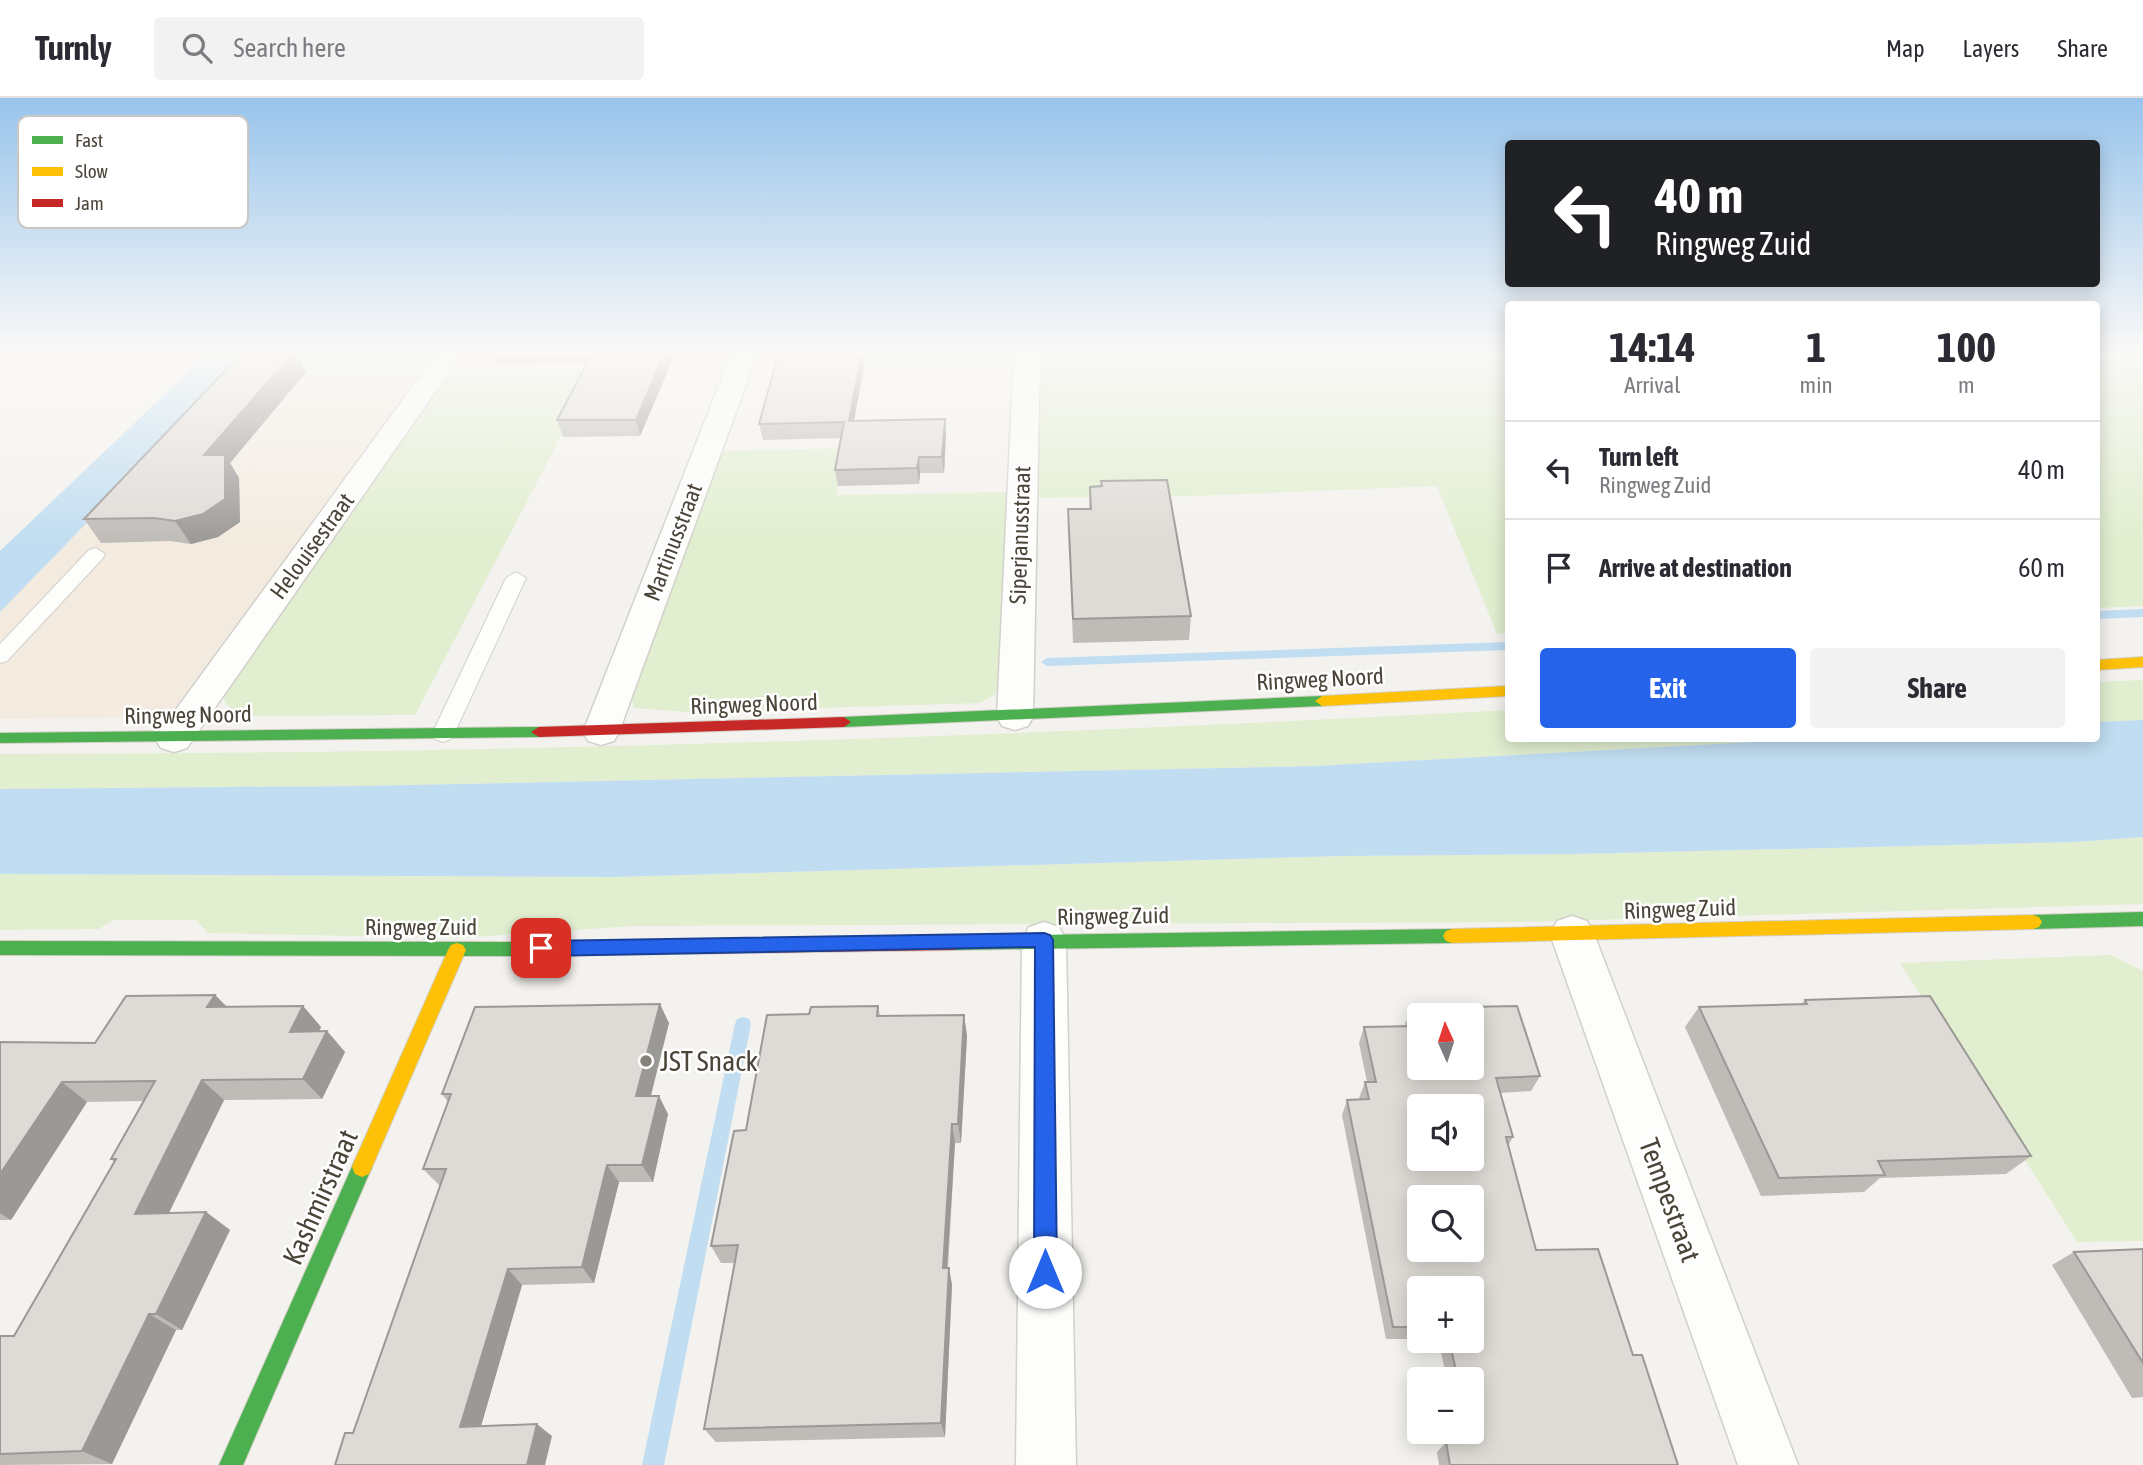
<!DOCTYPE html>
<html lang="en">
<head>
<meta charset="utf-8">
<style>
  body { margin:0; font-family:"Asap Condensed",sans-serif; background:#f2f2f3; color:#2b2b33; height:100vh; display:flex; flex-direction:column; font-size:26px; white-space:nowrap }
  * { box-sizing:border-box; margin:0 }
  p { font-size:23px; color:#7c7c81 }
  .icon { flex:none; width:38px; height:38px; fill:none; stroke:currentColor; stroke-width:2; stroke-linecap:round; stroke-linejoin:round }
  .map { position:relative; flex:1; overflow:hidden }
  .drawer { position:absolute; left:1505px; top:203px; width:595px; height:441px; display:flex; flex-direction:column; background:#fff; border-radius:7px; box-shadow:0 4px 18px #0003 }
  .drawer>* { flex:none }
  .banner { position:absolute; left:1505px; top:42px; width:595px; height:147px; border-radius:7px; box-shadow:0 4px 18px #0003; background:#202124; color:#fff; overflow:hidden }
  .needle { width:46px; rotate:357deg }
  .tools { position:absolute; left:1407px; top:905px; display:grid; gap:14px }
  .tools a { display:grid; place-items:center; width:77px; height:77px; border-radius:7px; background:#fff; box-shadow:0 4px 18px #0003; font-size:35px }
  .pin { position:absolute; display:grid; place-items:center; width:60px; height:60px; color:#fff; margin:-30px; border-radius:14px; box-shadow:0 4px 10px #0006 }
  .me { position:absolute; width:77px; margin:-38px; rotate:0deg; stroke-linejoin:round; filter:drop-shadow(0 0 5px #0008) }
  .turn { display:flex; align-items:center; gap:24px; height:147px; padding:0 35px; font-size:32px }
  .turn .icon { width:91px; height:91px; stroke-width:2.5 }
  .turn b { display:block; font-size:49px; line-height:60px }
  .eta { display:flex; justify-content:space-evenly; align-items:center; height:119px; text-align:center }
  .eta b { font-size:42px; font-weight:700; line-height:49px }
  .cta { display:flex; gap:14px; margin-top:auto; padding:14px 35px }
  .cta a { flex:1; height:80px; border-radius:7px; background:#2563eb; color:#fff; font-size:28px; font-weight:700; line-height:80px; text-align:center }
  .cta a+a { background:#f2f2f3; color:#2b2b33 }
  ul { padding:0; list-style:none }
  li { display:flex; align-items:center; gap:21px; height:98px; padding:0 35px; border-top:2px solid #e1e1e2 }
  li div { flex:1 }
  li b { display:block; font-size:26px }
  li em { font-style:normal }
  header { display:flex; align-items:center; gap:42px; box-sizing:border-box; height:98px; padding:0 35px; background:#fff; border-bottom:2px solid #e1e1e2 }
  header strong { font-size:33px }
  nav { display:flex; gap:38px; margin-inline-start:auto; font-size:24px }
  .search { width:490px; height:63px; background:#f2f2f3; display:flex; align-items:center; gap:18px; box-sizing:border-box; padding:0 24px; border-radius:7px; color:#7c7c81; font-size:26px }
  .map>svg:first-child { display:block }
</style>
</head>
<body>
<header>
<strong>Turnly</strong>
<div class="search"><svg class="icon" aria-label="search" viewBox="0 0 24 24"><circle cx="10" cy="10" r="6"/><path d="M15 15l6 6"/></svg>Search here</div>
<nav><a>Map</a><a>Layers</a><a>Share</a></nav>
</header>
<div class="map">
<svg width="2143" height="1367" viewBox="0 0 2143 1367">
  <rect width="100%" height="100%" fill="#f4f2ee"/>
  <path fill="#f3ebdf" d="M425 272 168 619 0 621V514L231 276Z"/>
  <path fill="#e1eecf" d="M253 254H438L425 272 231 276Z
    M872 254H1015V263L870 266Z
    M1038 254H1508V535L1497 536 1437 388 1194 398 1032 400Z
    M2097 254H2143V508L2097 510Z
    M597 270 415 617 252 618C228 612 218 607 228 581L451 272Z
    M845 350 836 397 1009 394 999 587 994 597 980 605 687 614 634 610 631 597 717 353Z
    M2143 582V622L2097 624 2096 584Z
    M1508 612V640L1808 641 1315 668 361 688 0 691V656C503 656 1006 639 1508 612Z
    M2143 739V806L1522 824 633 828 457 840 208 835 196 822H113L99 831 0 832V776L614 779 1342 758 1576 756 2076 744Z
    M2111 857 2143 873V1143L2077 1144 1900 865Z"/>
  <path fill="#c0ddf1" d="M209 254H253L0 514V453Z
    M2143 622V739L2076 744 1576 756 1342 758 614 779 0 776V691L361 688 1315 668 1808 641 2096 640 2097 624Z"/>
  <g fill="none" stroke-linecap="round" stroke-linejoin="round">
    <path fill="#c0ddf1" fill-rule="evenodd" d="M2143 511V519L2096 521V513Z
      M1508 544V552L1047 568 1041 564 1047 560Z
      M743 919 749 921 751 926 664 1367H642L735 926 737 921Z"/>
    <g stroke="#d2d0cb" stroke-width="2">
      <path id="lane" d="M96 450 105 456 103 460 7 563 0 565V546L89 452Z
        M516 474 526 480 454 636 451 641 443 644 435 641 432 636 506 480Z"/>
    </g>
    <g stroke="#d2d0cb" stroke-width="3">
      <path id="street" d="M438 254H463L187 650 174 654 161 650 155 641 161 632Z
        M732 254H758L619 634 614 643 601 647 588 643 583 634Z
        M1014 254H1040L1033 619 1028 628 1015 632 1002 628 997 619Z
        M1572 818 1587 823 1594 836 1798 1367H1738L1550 836 1557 823Z
        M1044 824 1059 829 1066 842 1076 1367H1016L1022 842 1029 829Z"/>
    </g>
    <g stroke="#d3cfc5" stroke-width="2">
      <path id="fast" d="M1322 598 1329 603 1322 608 844 629 837 624 844 619Z
        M539 629 547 634 539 639 0 645V635Z
        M2143 814V828L2033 831 2027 829 2024 824 2027 819 2033 817Z
        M1452 831 1458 833 1461 838 1458 843 1452 845 954 852 948 850 945 845 948 840 954 838Z
        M0 843 524 844 530 846 533 851 530 856 524 858 0 857Z
        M362 1059 369 1062 372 1069 243 1367H219L355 1062Z"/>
    </g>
    <g stroke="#d3cfc5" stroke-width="2">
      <path id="slow" d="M2143 559V569L2096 572V562Z
        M1508 588V598L1322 608 1315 603 1322 598Z
        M2033 817 2039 819 2042 824 2039 829 2033 831 1452 845 1446 843 1443 838 1446 833 1452 831Z
        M457 845 463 847 466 852 369 1076 362 1079 355 1076 352 1069 355 1062 448 852 451 847Z"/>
    </g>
    <g stroke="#d3cfc5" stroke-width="2">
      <path id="jam" d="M844 619 851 624 844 629 539 639 531 634 539 629Z
        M954 838 960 840 963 845 960 850 954 852 524 858 518 856 515 851 518 846 524 844Z"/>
    </g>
    <use href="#lane" fill="#fdfdfc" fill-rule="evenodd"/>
    <use href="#street" fill="#fdfdfc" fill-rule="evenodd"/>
    <use href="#fast" fill="#4caf50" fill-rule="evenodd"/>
    <use href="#slow" fill="#ffc107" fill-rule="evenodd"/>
    <use href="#jam" fill="#c62828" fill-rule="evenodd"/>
  </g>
  <path fill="#bfbcb8" d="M243 254H296L306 274 230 365 239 380 240 424 218 439 191 446 170 443 101 445 84 421Z
    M492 254H676L640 338 563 339 557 322 587 265 497 267Z
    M854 323 946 337 944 375H920L919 386 838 388 835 372 841 340 763 342 759 326Z
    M1101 383 1191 518 1189 542 1073 545 1068 411H1089L1090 389 1101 388Z
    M215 897 227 909 303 908 321 929 319 934 327 933 345 954 322 1001 224 1002 169 1115 206 1114 230 1132 182 1232H176L112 1366 0 1367V1238H14L114 1064 111 1061 144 1003 87 1004 11 1122H0V944L95 945Z
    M1805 902 2031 1058 2006 1076 1880 1080 1864 1094 1761 1098 1685 929 1699 909 1801 906Z
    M878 908 880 918 964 917 967 938 961 1045H955L948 1170 952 1187 945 1339 716 1344 704 1331 735 1165H721L711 1148 746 1032Z
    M1412 910 1540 978 1531 993 1500 995 1513 1039 1508 1048 1536 1152 1633 1257 1678 1367H1439L1437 1354 1446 1344H1461L1458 1334H1472V1281H1447L1438 1242H1472L1419 1190V1241H1386L1342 1017 1347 1002 1360 1001 1359 1000 1365 984H1367L1359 945 1364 929 1406 928 1405 926Z
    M669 925 651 998 668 1016 653 1084H619L594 1185 522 1187 481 1328 552 1338 353 1335 440 1088 423 1071 448 1004 442 996Z
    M2143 1151V1299L2132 1300 2052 1167 2074 1154Z"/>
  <path fill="#9b9996" d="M294 254H296L306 274 230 365 239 380 240 424 218 439 191 446 175 423 204 357Z
    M665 254H676L640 338 636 322Z
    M862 254H867L851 339 849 323Z
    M945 321 946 337 944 375 942 359Z
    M919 359 920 375 919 386 917 370Z
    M215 897 235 917 207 909Z
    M660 906 669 925 646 1016 636 998Z
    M303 908 321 929 309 954 290 934Z
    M964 917 967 938 961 1045 958 1026Z
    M327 933 345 954 322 1001 303 981Z
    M202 982 224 1002 160 1133 135 1116Z
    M62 984 87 1004 11 1122 0 1115V1076Z
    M659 998 668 1016 653 1084 642 1067Z
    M952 1026 955 1045 946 1187 943 1170Z
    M607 1067 619 1084 594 1185 582 1169Z
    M206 1114 230 1132 182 1232 156 1216Z
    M949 1170 952 1187 945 1339 941 1325Z
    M508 1171 522 1187 477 1342 460 1329Z
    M149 1216 176 1232 112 1366 82 1353Z
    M537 1326 552 1338 545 1367H527Z"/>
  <path fill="#dedbd6" stroke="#9b9996" stroke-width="2" fill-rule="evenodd" d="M243 254H294L204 357H225V401L203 416 175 423 154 420 84 421Z
    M593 254H665L636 322H557Z
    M779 254H862L849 323 945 321 942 359H919L917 370 835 372 844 324 759 326Z
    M1167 382 1191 518 1073 521 1068 411H1091L1090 389 1102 388 1101 383Z
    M215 897 207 909 303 908 290 934 327 933 303 981 202 982 135 1116 206 1114 156 1216H149L82 1353 0 1356V1238H14L116 1061H111L155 983 62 984 0 1076V944L95 945 126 898Z
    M1930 898 2031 1058 1878 1063 1885 1077 1779 1080 1699 909 1807 906 1805 902Z
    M660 906 636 998H659L642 1067H607L582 1169 508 1171 460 1329 537 1326 527 1367H335L345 1335H353L446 1071H423L451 996H442L475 909Z
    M878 908 877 918 964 917 958 1026H952L943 1170H949L941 1325 704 1331 738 1147 711 1148 734 1033 746 1032 767 917 809 916 811 909Z
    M1517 908 1540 978 1496 980 1513 1039H1506L1536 1152 1598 1151 1633 1257H1642L1678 1367H1450L1446 1344H1473L1470 1334H1472V1281H1458L1449 1242H1472V1190H1419V1229H1393L1347 1002 1369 1001 1365 984H1376L1364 929 1417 928 1412 910ZM1419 917H1472V970H1419ZM1419 1008H1472V1060H1419ZM1419 1099H1472V1152H1419Z
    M2143 1151V1265L2074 1154Z"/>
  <linearGradient id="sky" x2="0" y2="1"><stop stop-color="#98c4ec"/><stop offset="0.57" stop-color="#faf9f7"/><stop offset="1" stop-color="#faf9f7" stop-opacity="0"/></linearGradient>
  <rect width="2143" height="446" fill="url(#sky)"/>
  <path fill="#2563eb" stroke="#184099" stroke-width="2" d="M1044 835 1050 837 1053 842 1057 1174 1053 1181 1045 1185 1038 1181 1034 1174 1035 849 541 858 535 856 532 850 535 845 541 843Z"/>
  <circle fill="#868178" stroke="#fff" stroke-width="2.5" cx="646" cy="963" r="7"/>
  <g text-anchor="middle" stroke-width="5" stroke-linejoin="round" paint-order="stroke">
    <g font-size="23" fill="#4b4439" stroke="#fff">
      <text transform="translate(1020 437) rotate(-88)" y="8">Siperjanusstraat</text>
      <text transform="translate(673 444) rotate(-69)" y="8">Martinusstraat</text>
      <text transform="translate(312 448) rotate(-54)" y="8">Helouisestraat</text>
      <text transform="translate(1320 581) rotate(-3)" y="8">Ringweg Noord</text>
      <text transform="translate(754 606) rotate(-2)" y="8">Ringweg Noord</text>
      <text transform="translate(188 617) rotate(-1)" y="8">Ringweg Noord</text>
      <text transform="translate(1680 811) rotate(-2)" y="8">Ringweg Zuid</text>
      <text transform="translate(1113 818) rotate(-1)" y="8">Ringweg Zuid</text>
      <text x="421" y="837">Ringweg Zuid</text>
    </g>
    <g font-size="28" fill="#4b4439" stroke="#fff" text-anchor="start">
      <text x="660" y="973">JST Snack</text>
    </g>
    <g font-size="28" fill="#4b4439" stroke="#fff">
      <text transform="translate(320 1099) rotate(-66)" y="10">Kashmirstraat</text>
      <text transform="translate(1670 1102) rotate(70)" y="10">Tempestraat</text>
    </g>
  </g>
  <rect x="18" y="18" width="230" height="112" rx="10" fill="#fff" stroke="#c9c7c4" stroke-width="2"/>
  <rect x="32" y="38" width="31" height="8" fill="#4caf50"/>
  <rect x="32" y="69" width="31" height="9" fill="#ffc107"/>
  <rect x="32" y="101" width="31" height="8" fill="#c62828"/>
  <g font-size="19" fill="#4b4439">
    <text x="75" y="49">Fast</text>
    <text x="75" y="80">Slow</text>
    <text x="75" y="112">Jam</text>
  </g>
</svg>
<div class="tools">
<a><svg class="needle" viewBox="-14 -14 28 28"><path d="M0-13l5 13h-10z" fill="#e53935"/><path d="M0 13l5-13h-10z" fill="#7c7c81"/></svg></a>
<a><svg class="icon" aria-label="sound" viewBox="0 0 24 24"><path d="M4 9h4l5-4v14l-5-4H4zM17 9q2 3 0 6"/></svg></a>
<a><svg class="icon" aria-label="search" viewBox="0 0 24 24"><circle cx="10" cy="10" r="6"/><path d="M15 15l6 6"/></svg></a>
<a>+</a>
<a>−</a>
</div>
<div class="pin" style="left:541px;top:850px;background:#d93025"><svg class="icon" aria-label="arrive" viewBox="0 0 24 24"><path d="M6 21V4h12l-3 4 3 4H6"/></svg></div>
<svg class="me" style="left:1045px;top:1174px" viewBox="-20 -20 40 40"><circle r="19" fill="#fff"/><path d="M0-13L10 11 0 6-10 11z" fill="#2563eb"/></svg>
<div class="banner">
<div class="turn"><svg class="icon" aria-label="left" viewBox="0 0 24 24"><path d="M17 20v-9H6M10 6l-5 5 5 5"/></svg><div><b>40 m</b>Ringweg Zuid</div></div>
</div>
<section class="drawer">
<div class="eta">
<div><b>14:14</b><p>Arrival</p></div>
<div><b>1</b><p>min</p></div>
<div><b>100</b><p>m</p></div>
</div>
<ul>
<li><svg class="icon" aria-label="left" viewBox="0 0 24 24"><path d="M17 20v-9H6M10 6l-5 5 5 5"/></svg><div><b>Turn left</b><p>Ringweg Zuid</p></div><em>40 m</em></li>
<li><svg class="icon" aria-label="arrive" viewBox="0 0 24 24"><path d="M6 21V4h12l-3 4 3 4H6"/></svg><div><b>Arrive at destination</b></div><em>60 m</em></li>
</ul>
<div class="cta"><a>Exit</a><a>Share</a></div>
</section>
</div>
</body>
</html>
